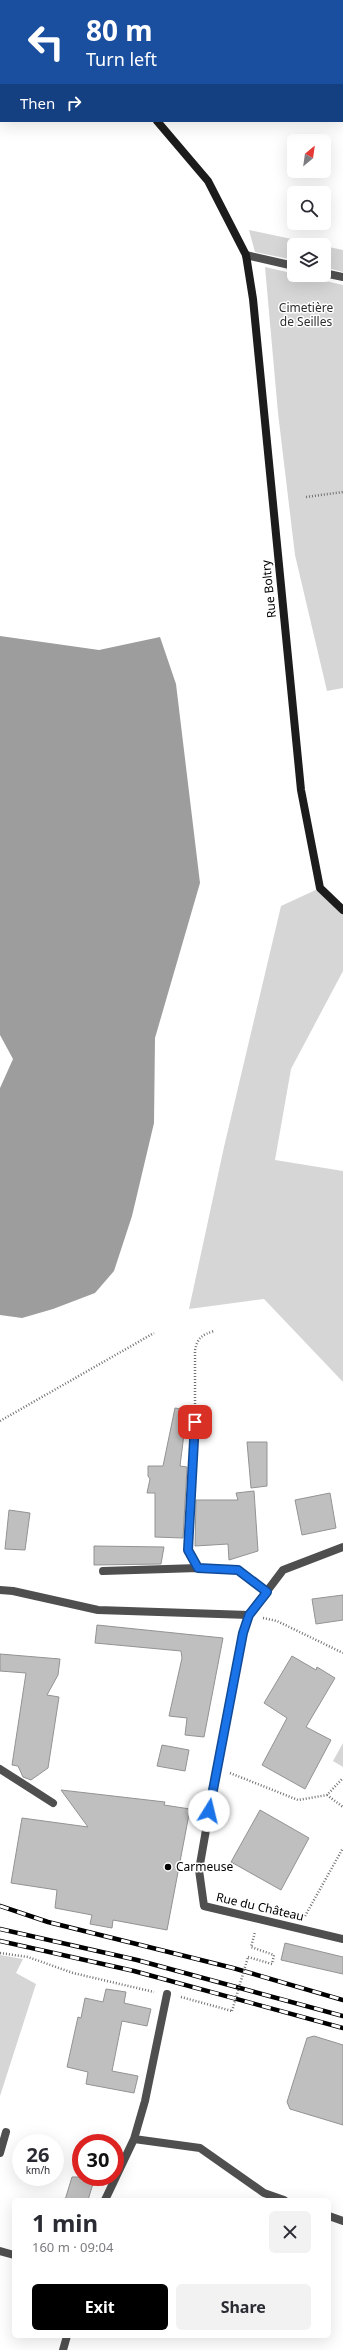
<!DOCTYPE html>
<html lang="en">
<head>
<meta charset="utf-8">
<style>
  body { margin:0; font-family:"Noto Sans",sans-serif; background:#f2f2f3; color:#2b2b33; height:100vh; display:flex; flex-direction:column; font-size:15px; white-space:nowrap }
  * { box-sizing:border-box; margin:0 }
  p { font-size:13px; color:#7c7c81 }
  .icon { flex:none; width:22px; height:22px; fill:none; stroke:currentColor; stroke-width:2; stroke-linecap:round; stroke-linejoin:round }
  .map { position:relative; flex:1; overflow:hidden }
  .drawer { position:absolute; left:12px; top:2198px; width:319px; height:140px; display:flex; flex-direction:column; background:#fff; border-radius:6px; box-shadow:0 4px 16px #0002 }
  .drawer>* { flex:none }
  .banner { position:absolute; left:0px; top:0px; width:343px; height:122px; box-shadow:0 4px 16px #0002; background:#1a4fa0; color:#fff; overflow:hidden }
  .needle { width:26px; rotate:29deg }
  .fabs { position:absolute; left:287px; top:134px; display:grid; gap:8px }
  .fabs a { display:grid; place-items:center; width:44px; height:44px; border-radius:6px; background:#fff; box-shadow:0 4px 16px #0002; font-size:20px }
  .speed { position:absolute; left:12px; top:2134px; display:flex; gap:8px; font-size:20px; font-weight:700; text-align:center }
  .speed>* { display:grid; place-content:center; width:52px; height:52px; border-radius:50%; background:#fff; box-shadow:0 4px 16px #0002; line-height:1 }
  .speed small { font-size:10px; font-weight:400 }
  .speed .limit { border:6px solid #d22; background:#fff; color:#111 }
  .pin { position:absolute; display:grid; place-items:center; width:34px; height:34px; color:#fff; margin:-17px; border-radius:8px; box-shadow:0 2px 6px #0006 }
  .me { position:absolute; width:44px; margin:-22px; rotate:9deg; stroke-linejoin:round; filter:drop-shadow(0 0 3px #0008) }
  .turn { display:flex; align-items:center; gap:14px; height:84px; padding:0 20px; font-size:18px }
  .turn .icon { width:52px; height:52px; stroke-width:2.5 }
  .turn b { display:block; font-size:28px; line-height:34px }
  .then { display:flex; align-items:center; height:38px; padding:0 20px; background:#0003; gap:8px; font-size:15px }
  .round { display:grid; place-items:center; flex:none; width:42px; height:42px; border-radius:6px; background:#f2f2f3 }
  .overview { display:flex; align-items:center; justify-content:space-between; height:68px; padding:0 20px }
  h1 { font-size:24px; font-weight:700; line-height:30px }
  .button { display:flex; gap:8px; margin-top:auto; padding:8px 20px }
  .button a { flex:1; height:46px; border-radius:6px; background:#000; color:#fff; font-size:16px; font-weight:700; line-height:46px; text-align:center }
  .button a+a { background:#f2f2f3; color:#2b2b33 }
  .map>svg:first-child { display:block }
</style>
</head>
<body>
<div class="map">
<svg width="343" height="2350" viewBox="0 0 343 2350">
  <rect width="100%" height="100%" fill="#fff"/>
  <path fill="#d6d6d6" d="M0 0H93L1 1 0 26Z
    M249 230 320 245H294V260L255 252Z
    M324 246 343 250V272L324 267Z
    M265 267 343 285V688L327 691 295 555 278 413Z
    M320 888 343 910V971L291 1069 275 1160 343 1171V1382L264 1299 189 1309 224 1147 281 906Z
    M343 1743V1767L333 1761Z
    M0 1955 23 1959 16 1973 36 1984 0 2096Z"/>
  <path fill="#9d9d9d" d="M0 636 99 650 160 637 176 684 200 883 155 1038 154 1123 132 1216 114 1271 95 1293 53 1309 22 1318 0 1315V1088L13 1059 0 1035Z"/>
  <path fill="#bfbfbf" stroke="#939393" d="M175 1408 187 1410 180 1466 187 1467 183 1538 155 1537V1493H147L150 1479 148 1476V1466H163Z
    M247 1442H267V1486L251 1488Z
    M254 1491 258 1551 229 1560 228 1544 195 1546 196 1500H238L236 1493Z
    M330 1493 336 1528 302 1535 295 1500Z
    M9 1510 30 1513 25 1550 5 1549Z
    M94 1546 164 1547 161 1564 94 1565Z
    M343 1595V1620L316 1624 312 1599Z
    M97 1625 223 1638 204 1737 185 1735 187 1718 169 1716 182 1658 181 1651 95 1643Z
    M0 1654 60 1659 58 1675 47 1695 59 1697 48 1768 31 1780 23 1777 18 1766 12 1765 26 1673 0 1671Z
    M292 1656 316 1670 317 1667 335 1678 306 1727 331 1740 305 1789 262 1765 287 1718 264 1703Z
    M162 1745 189 1750 185 1771 157 1766Z
    M61 1790 165 1802 164 1805 190 1809 167 1930 113 1920 112 1928 90 1924 92 1915 55 1908 57 1890 11 1883 22 1818 88 1827Z
    M260 1810 309 1838 281 1890 231 1862Z
    M285 1943 343 1957V1974L281 1960Z
    M106 1989 126 1992 124 2003 151 2009 147 2026 122 2021 112 2071 138 2076 134 2093 86 2084 88 2072 67 2067 78 2017 81 2018 85 1998 103 2002Z
    M314 2036 343 2045V2125L290 2109 287 2102 307 2038Z
    M72 2177H95L88 2200H65Z"/>
  <g fill="none" stroke-linecap="round" stroke-linejoin="round">
    <path stroke="#717171" stroke-width="2.5" stroke-dasharray="1 2" stroke-linecap="butt" d="M0 26H1
      M306 497 343 492
      M195 1410V1350C198 1337 202 1335 214 1331
      M0 1421 154 1333
      M263 1618 277 1621 343 1653
      M230 1773 298 1800 327 1795 343 1778
      M327 1795 343 1807
      M305 1916 343 1848
      M0 1953 28 1957 73 1973 154 1992
      M248 1957 272 1964 274 1955 251 1947 255 1932
      M181 1997 232 2011"/>
    <path stroke="#4f4f4f" stroke-width="8" d="M195 1422 188 1551 198 1568
      M103 1571 198 1568 238 1570 267 1592
      M0 1769 53 1803
      M0 2153 6 2132
      M0 2251 14 2255"/>
    <path stroke="#4f4f4f" stroke-width="8" d="M246 255 294 266
      M324 273 343 277
      M343 1547 283 1570 249 1615 243 1633 217 1767 199 1870 204 1906 343 1939
      M0 1590 13 1591 98 1610 249 1615
      M134 2139 200 2148 264 2193 284 2200
      M105 2200 134 2139 145 2101 167 1994
      M329 2216 343 2221
      M63 2350 67 2336"/>
    <path stroke="#1c1c1c" stroke-width="8" d="M93 0 94 1
      M157 121 208 181 246 255 253 299 301 790 320 888 343 910"/>
    <g stroke="#000" stroke-width="4.5">
      <path id="rail" d="M0 1906 48 1922 233 1968 343 2000
        M0 1929 137 1960 343 2016
        M0 1941 134 1971 343 2028"/>
    </g>
    <use href="#rail" stroke="#fff" stroke-width="3" stroke-dasharray="9" stroke-linecap="butt"/>
    <path stroke="#717171" stroke-width="2.5" stroke-dasharray="1 2" stroke-linecap="butt" d="M232 2011 248 1957"/>
  </g>
  <g fill="none" stroke-linecap="round" stroke-linejoin="round">
    <g stroke="#114b97" stroke-width="10">
      <path id="route" d="M195 1422 188 1550 198 1568 238 1570 267 1592 249 1615 243 1633 209 1811"/>
    </g>
    <use href="#route" stroke="#1a73e8" stroke-width="7"/>
  </g>
  <circle fill="#000" stroke="#fff" stroke-width="1.5" cx="168" cy="1867" r="4"/>
  <g text-anchor="middle" stroke-width="3" stroke-linejoin="round" paint-order="stroke">
    <g font-size="12" fill="#2d2d2d" stroke="#fff">
      <text x="306" y="312">Cimetière<tspan x="306" dy="14">de Seilles</tspan></text>
    </g>
    <g font-size="12" fill="#000" stroke="#fff">
      <text transform="translate(269 589) rotate(-96)" y="4">Rue Boltry</text>
      <text transform="translate(260 1907) rotate(13)" y="4">Rue du Château</text>
    </g>
    <g font-size="12" fill="#000" stroke="#fff" text-anchor="start">
      <text x="176" y="1871">Carmeuse</text>
    </g>
  </g>
</svg>
<div class="fabs">
<a><svg class="needle" viewBox="-14 -14 28 28"><path d="M0-13l5 13h-10z" fill="#e53935"/><path d="M0 13l5-13h-10z" fill="#7c7c81"/></svg></a>
<a><svg class="icon" aria-label="search" viewBox="0 0 24 24"><circle cx="10" cy="10" r="6"/><path d="M15 15l6 6"/></svg></a>
<a><svg class="icon" aria-label="layers" viewBox="0 0 24 24"><path d="M12 4l9 5-9 5-9-5zM3 14l9 5 9-5"/></svg></a>
</div>
<div class="speed"><div>26<small>km/h</small></div><div class="limit">30</div></div>
<div class="pin" style="left:195px;top:1422px;background:#d93025"><svg class="icon" aria-label="arrive" viewBox="0 0 24 24"><path d="M6 21V4h12l-3 4 3 4H6"/></svg></div>
<svg class="me" style="left:209px;top:1811px" viewBox="-20 -20 40 40"><circle r="19" fill="#fff"/><path d="M0-13L10 11 0 6-10 11z" fill="#1a73e8"/></svg>
<div class="banner">
<div class="turn"><svg class="icon" aria-label="left" viewBox="0 0 24 24"><path d="M17 20v-9H6M10 6l-5 5 5 5"/></svg><div><b>80 m</b>Turn left</div></div>
<div class="then">Then<svg class="icon" aria-label="right" viewBox="0 0 24 24"><path d="M7 20v-9h11M14 6l5 5-5 5"/></svg></div>
</div>
<section class="drawer">
<div class="overview"><div><h1>1 min</h1><p>160 m · 09:04</p></div><a class="round"><svg class="icon" aria-label="close" viewBox="0 0 24 24"><path d="M6 6l12 12M18 6L6 18"/></svg></a></div>
<div class="button"><a>Exit</a><a>Share</a></div>
</section>
</div>
</body>
</html>
